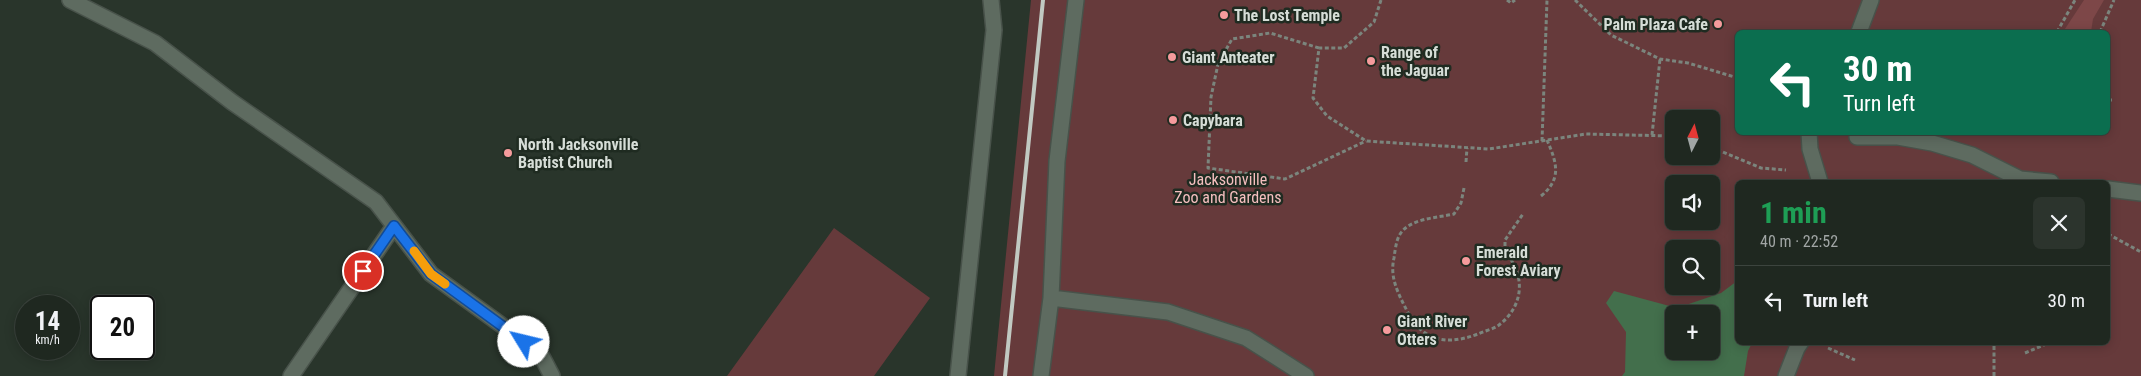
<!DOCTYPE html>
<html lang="en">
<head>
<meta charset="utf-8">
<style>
  body { margin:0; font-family:"Roboto Condensed",sans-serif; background:#2c342d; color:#f1f3f6; height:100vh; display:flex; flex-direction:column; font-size:19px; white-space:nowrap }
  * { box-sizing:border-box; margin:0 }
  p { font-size:16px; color:#a1a6a5 }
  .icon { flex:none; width:28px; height:28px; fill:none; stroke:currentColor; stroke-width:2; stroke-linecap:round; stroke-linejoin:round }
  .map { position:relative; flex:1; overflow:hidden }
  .sheet { position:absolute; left:1735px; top:180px; width:375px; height:165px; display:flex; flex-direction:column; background:#1f2820; border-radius:8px; box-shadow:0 2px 12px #0003,0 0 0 1px #3c443e }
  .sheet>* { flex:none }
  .top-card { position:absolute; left:1735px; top:30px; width:375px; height:105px; border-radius:8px; box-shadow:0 2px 12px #0003,0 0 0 1px #3c443e; background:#0b6e4f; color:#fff; overflow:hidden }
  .needle { width:32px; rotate:6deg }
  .buttons { position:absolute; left:1665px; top:110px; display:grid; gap:10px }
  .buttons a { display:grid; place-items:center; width:55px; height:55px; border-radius:8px; background:#1f2820; box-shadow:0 2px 12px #0003,0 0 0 1px #3c443e; font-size:25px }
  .speed { position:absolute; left:15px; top:295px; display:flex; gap:10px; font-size:25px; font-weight:700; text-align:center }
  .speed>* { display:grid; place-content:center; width:65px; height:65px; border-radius:50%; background:#1f2820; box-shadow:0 2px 12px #0003,0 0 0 1px #3c443e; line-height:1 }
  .speed small { font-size:12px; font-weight:400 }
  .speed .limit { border:2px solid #111; border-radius:8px; background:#fff; color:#111 }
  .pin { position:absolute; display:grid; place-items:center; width:42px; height:42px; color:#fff; margin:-21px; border:2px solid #fff; border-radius:50%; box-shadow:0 1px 5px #0007 }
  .me { position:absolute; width:55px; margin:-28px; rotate:306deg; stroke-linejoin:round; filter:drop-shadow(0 0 4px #0008) }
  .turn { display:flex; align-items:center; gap:18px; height:105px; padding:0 25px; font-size:22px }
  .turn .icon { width:65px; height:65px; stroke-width:2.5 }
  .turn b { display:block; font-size:35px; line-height:42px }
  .round { display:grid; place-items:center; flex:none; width:52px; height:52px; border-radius:8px; background:#2c342d }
  .head { display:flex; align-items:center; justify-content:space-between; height:85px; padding:0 25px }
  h1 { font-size:30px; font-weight:700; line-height:38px; color:#1e9e55 }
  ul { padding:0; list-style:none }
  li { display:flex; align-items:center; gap:15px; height:70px; padding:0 25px; border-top:1px solid #3c443e }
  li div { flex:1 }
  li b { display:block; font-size:19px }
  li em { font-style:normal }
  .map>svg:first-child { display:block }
</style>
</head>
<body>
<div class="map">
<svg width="2141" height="376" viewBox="0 0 2141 376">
  <rect width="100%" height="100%" fill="#29352b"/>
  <path fill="#663a3b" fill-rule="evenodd" d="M1031 0H2141V376H994ZM1738 32H2108V132H1738ZM1674 119H1711V156H1674ZM1738 182H2108V342H1738ZM1674 184H1711V221H1674ZM1674 249H1711V286H1674ZM1674 314H1711V351H1674Z
    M834 228 930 298 874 376H727Z"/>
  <path fill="#7d4748" d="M2084 0H2104L2093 19 2091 32H2063Z"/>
  <path fill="#436f4c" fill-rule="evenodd" d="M1737 281 1738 342 1752 343 1748 351 1744 376H1622L1625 372 1626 332 1606 303 1614 291 1677 308 1721 293ZM1674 314H1711V351H1674Z"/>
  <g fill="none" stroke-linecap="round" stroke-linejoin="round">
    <g stroke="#48524a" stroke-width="18">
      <path id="service" d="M70 0 155 43 232 102 376 202 431 274 540 353 552 376
        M1857 137H1898L1932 143 1972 155 2020 179 2051 182
        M2108 189 2141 193
        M1051 298 1168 312 1246 338 1306 376
        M291 376 394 226
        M958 376 994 30 991 0
        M1041 376 1051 298 1057 161 1076 0"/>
    </g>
    <g stroke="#48524a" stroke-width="18">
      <path id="pedestrian" d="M1859 32 1871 0
        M1809 132 1810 149 1820 182
        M1786 376 1797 348 1801 342"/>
    </g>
    <path stroke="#7b857d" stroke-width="3" stroke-dasharray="4 2.5" stroke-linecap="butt" d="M1381 0 1374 22 1344 48H1319L1313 98 1327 116 1366 141 1489 149 1586 134 1674 136
      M1507 0 1511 3 1515 0
      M1575 0 1611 35 1660 59 1688 63 1738 78
      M2057 32 2075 0
      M2100 32 2114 0
      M1319 48 1270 33 1232 39 1218 64 1211 97 1208 168 1285 179 1366 141
      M2108 100H2112
      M1652 135 1660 59
      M2069 136V132
      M1542 141 1547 0
      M1711 147 1761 168 1786 170
      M1466 162 1467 148
      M1464 188 1461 203 1454 214C1437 218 1408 218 1399 236 1396 242 1395 251 1394 258 1390 275 1396 289 1404 305 1409 315 1416 328 1427 334 1444 344 1461 340 1478 334 1484 331 1494 329 1499 325 1524 306 1526 275 1505 252V240L1523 214
      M1541 196C1562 179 1557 163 1547 140
      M2108 234 2141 252
      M1828 348 1855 360
      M2025 353 2051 342
      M1994 376V342"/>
    <use href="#service" stroke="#5e6b60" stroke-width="15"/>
    <use href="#pedestrian" stroke="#5e6b60" stroke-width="15"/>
    <path stroke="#c1c9c2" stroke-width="4" d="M1005 376 1043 0"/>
  </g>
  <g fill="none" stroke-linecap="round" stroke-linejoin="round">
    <g stroke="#114b97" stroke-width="12">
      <path id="route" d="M363 271 394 226 431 274 524 342"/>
    </g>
    <use href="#route" stroke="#1a73e8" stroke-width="9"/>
    <path stroke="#f59e0b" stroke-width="9" d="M414 251 431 274 445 284"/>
  </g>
  <g fill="#f59b9c" stroke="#1f2b21" stroke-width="2">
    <circle cx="1224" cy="15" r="5"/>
    <circle cx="1718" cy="24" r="5"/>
    <circle cx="1172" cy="57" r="5"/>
    <circle cx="1371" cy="61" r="5"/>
    <circle cx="1173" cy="120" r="5"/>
    <circle cx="508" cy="153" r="5"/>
    <circle cx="1466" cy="261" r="5"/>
    <circle cx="1387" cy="330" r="5"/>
  </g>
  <g text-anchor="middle" stroke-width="5" stroke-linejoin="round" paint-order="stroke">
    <g font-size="16" font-weight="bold" fill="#d6ddd7" stroke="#1f2b21" text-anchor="start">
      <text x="1234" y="21">The Lost Temple</text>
      <text x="1708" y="30" text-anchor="end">Palm Plaza Cafe</text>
      <text x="1381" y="58">Range of<tspan x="1381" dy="18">the Jaguar</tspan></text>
      <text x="1182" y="63">Giant Anteater</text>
      <text x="1183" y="126">Capybara</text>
      <text x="518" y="150">North Jacksonville<tspan x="518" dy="18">Baptist Church</tspan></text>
      <text x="1476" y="258">Emerald<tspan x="1476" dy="18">Forest Aviary</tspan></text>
      <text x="1397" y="327">Giant River<tspan x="1397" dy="18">Otters</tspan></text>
    </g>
    <g font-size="16" fill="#f5bfbf" stroke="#1f2b21">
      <text x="1228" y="185">Jacksonville<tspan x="1228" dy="18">Zoo and Gardens</tspan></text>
    </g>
  </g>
</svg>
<div class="buttons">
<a><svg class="needle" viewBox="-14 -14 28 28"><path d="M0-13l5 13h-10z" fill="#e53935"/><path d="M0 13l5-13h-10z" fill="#a1a6a5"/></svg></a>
<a><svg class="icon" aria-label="sound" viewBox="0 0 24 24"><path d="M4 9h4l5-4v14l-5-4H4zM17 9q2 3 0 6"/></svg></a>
<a><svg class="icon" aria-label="search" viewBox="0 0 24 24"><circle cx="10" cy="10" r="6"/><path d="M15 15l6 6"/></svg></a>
<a>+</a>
</div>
<div class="speed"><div>14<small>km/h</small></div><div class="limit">20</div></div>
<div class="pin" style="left:363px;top:271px;background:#d93025"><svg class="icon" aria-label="arrive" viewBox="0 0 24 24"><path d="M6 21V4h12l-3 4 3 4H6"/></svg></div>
<svg class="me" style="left:524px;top:342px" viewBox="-20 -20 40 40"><circle r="19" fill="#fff"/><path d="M0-13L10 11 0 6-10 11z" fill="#1a73e8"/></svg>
<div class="top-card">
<div class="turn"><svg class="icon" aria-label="left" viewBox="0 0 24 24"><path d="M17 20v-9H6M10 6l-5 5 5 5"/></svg><div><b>30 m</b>Turn left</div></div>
</div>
<section class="sheet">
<div class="head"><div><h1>1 min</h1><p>40 m · 22:52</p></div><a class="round"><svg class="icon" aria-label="close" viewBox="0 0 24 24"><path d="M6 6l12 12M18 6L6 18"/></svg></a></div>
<ul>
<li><svg class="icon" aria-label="left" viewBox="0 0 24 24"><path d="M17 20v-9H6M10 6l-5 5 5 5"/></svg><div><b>Turn left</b></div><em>30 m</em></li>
</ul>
</section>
</div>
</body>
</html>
